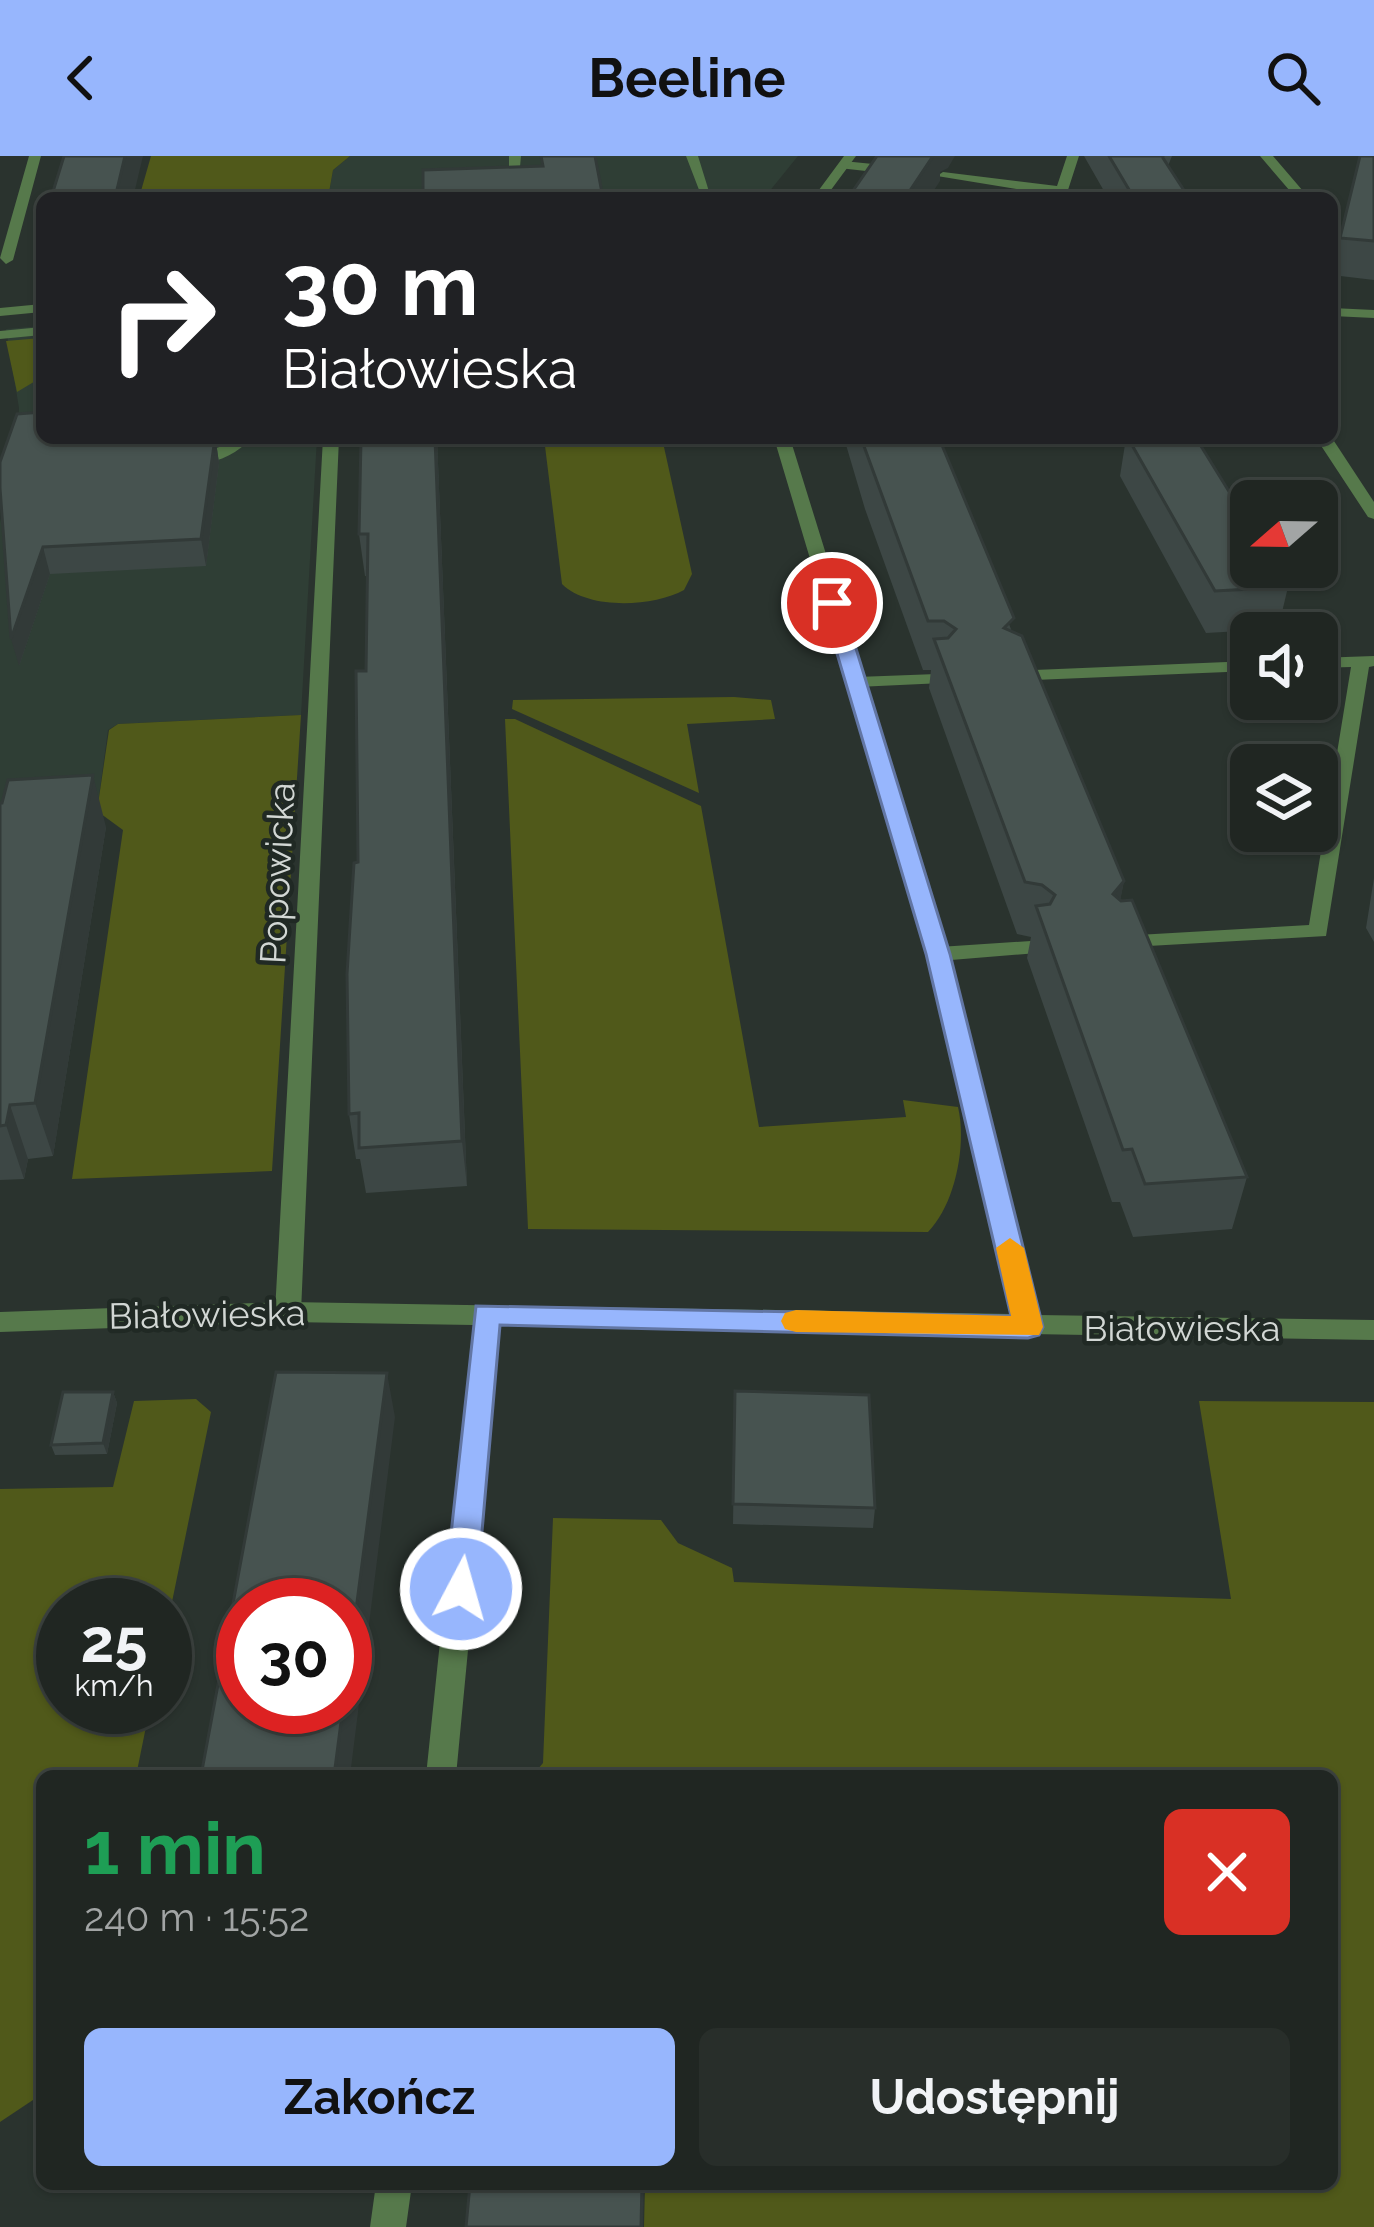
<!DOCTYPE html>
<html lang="pl">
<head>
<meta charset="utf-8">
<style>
  body { margin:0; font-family:Raleway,sans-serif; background:#282e2a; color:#f1f3f6; height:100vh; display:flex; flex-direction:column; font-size:45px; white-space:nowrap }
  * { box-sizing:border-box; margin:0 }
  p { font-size:39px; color:#a2a5a5 }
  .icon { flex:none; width:66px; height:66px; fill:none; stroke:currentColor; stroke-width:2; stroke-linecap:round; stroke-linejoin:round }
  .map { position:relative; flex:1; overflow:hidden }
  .panel { position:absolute; left:36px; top:1614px; width:1302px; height:420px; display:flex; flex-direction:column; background:#202622; border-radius:18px; box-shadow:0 3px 9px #0004,0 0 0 3px #3d4340 }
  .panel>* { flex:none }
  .hud { position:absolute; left:36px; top:36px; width:1302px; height:252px; border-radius:18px; box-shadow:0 3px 9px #0004,0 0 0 3px #3d4340; background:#202124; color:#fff; overflow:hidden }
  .needle { width:78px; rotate:250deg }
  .controls { position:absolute; left:1230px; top:324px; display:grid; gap:24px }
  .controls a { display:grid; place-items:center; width:108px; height:108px; border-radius:18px; background:#202622; box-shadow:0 3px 9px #0004,0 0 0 3px #3d4340; font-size:60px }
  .speed { position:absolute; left:36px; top:1422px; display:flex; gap:24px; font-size:60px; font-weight:700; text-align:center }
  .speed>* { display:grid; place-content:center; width:156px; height:156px; border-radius:50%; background:#202622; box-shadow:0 3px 9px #0004,0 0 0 3px #3d4340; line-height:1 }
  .speed small { font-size:30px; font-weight:400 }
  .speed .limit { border:18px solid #d22; background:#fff; color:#111 }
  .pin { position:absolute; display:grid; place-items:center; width:102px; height:102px; color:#fff; margin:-51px; border:6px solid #fff; border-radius:50%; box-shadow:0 3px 12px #0007 }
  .me { position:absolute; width:132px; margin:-66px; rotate:6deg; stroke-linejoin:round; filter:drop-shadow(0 0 9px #0008) }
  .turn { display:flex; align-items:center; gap:42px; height:252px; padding:0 48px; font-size:54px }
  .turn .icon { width:156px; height:156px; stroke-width:2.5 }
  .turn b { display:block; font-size:84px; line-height:102px }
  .round { display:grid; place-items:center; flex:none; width:126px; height:126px; border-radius:18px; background:#282e2a }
  .head { display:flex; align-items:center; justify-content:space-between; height:204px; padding:0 48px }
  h1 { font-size:72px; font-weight:700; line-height:90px; color:#1e9e55 }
  .cta { display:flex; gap:24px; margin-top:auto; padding:24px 48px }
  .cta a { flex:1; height:138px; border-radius:18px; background:#97b6fd; color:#111; font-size:48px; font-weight:700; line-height:138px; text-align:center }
  .cta a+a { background:#282e2a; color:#f1f3f6 }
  header { display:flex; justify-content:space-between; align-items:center; height:156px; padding:0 48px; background:#97b6fd; color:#111; font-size:54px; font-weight:700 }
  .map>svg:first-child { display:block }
</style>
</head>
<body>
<header><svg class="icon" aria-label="back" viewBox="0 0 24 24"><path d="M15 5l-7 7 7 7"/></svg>Beeline<svg class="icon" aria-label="search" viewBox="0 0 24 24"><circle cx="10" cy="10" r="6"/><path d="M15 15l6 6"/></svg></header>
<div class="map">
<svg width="1374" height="2071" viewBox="0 0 1374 2071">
  <rect width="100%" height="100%" fill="#2a332e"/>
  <path fill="#2f3e35" d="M350 0H798L764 42H328L333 14Z
    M42 170V282H317L301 559 118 568 108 574 97 655 0 660V366L18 278 19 252 6 173Z"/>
  <path fill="#50591a" d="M151 0H350L333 14 328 42H139Z
    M41 182 42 221 17 236 6 185Z
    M544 282H662L692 418 684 434C653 451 588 454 562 428Z
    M734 541 771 544 775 563 687 568 699 637 512 553 513 544Z
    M301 559 272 1015 72 1023 123 674 97 655 109 574 118 568Z
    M505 563H515L701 650 759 971 906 961 903 944 958 951C967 989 955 1049 928 1076L528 1073Z
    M196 1243 211 1256 165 1480V1449H63V1551H150L136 1620H42V1938L0 1966V1333L113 1331 134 1245Z
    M1199 1245 1374 1246V2071H644L645 2028H1332V1620H532L543 1607 553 1362 661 1364 678 1387 732 1412 734 1426 1231 1443Z"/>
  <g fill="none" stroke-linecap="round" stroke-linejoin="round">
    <path fill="#56794b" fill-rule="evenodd" d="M29 0H41L13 104 6 108 0 102Z
      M509 0H521L519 22 488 23V17L509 16Z
      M686 0H698L711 42 701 39Z
      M1067 0H1079L1068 34 1072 42 937 20 943 16 1057 30Z
      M1260 0H1273L1309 42H1296Z
      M843 5 893 10 899 14 893 18 839 12Z
      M42 171V179L0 183V175Z
      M235 282H252C233 301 207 314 181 302 199 290 215 299 235 282Z
      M323 282H339L301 1156 297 1163H279L275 1156Z
      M1316 282H1332L1374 346V363L1368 361Z
      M1374 500V510L1369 511 1326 780 1113 792 1109 787 1113 782 1120 780 1309 769 1351 511 1317 512V502Z
      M1251 505V515L1011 525 1002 520 1011 515Z
      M937 518 946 523 943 527 857 531 848 526 857 521Z
      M1031 785 1042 792 1038 797 939 805 928 798 939 791Z"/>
    <path fill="#56794b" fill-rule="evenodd" d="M844 0H856L825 42H813Z
      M42 148V156L0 160V152Z
      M1332 152 1374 154V162L1332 160Z
      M774 282H790L950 798 1038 1159 1374 1164V1184L499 1169 456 1620H426L473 1169 288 1166 0 1176V1156L288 1146 1012 1158 928 798Z
      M376 2028H412L406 2071H370Z"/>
  </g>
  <path fill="#3d4745" d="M1084 0H1172L1168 10 1189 42H1108Z
    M1374 0V124L1332 119 1340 82Z
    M42 282H223L216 286 219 307 206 410 50 418 19 510Z
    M361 282H437L467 1030 366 1037 360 1003H356L349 958 366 515 368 420H365L359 378Z
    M844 282H939L1012 476 1124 725 1120 744 1247 1021 1232 1073 1133 1081 1120 1046H1112L1027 802 1031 781 1017 778 929 532 931 514H923L865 353Z
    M1126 282H1198L1197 284 1288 431 1278 473 1206 477 1120 320Z
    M0 647 106 671 53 1000 28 1003 24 1023 0 1024Z
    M1374 722V786L1366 772Z
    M735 1235 875 1352 873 1372 733 1368Z
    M113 1236 117 1247 107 1298 55 1299 51 1289Z"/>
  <path fill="#323a38" d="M125 0H143L133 42H115Z
    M933 0H955L948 12 940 16V25L929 42H905Z
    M196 282H223L216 286 219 307 206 410 201 383Z
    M435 282H437L467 1030 462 985Z
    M43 391 50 418 19 510 11 483Z
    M93 619 106 671 53 1000 35 947Z
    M1124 725 1114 776 1113 738Z
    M10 949 28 1003 24 1023 6 969Z
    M387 1217 395 1261 350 1620H334L343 1551H345V1538Z
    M113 1236 117 1247 107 1298 103 1287Z
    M642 2028H644L643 2071H641Z"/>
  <path fill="#475350" stroke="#323a38" stroke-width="3" d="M64 0H125L115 42H51Z
    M541 0H595L603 42H423V14L543 10Z
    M877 0H933L905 42H848Z
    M1109 0H1163V2L1189 42H1134Z
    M1360 0H1374V85L1340 82Z
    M42 256V282H89L96 289H177L215 282 201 383 43 391 11 483 0 332V306L17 258Z
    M361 282H435L462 985 359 992V957L349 958 347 818 354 707 358 706 356 515H366L368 378H359Z
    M861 282H939L1014 462 1004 472 1022 480 1124 725 1113 738 1121 745 1132 744 1247 1021 1145 1028 1132 993 1123 994 1036 750 1050 748 1055 739 1042 729 1025 726 934 483 948 482 956 473 944 465H928Z
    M1128 282H1196L1251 371V411H1276L1288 431 1215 435Z
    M93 619 35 947 10 949 6 969 0 970V647H2L8 624Z
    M276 1216 387 1217 345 1538V1449H243V1551H343L334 1620H201Z
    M735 1235 869 1239 875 1352 733 1348Z
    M63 1236H113L103 1287 51 1289Z
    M470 2028H642L641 2071H466Z"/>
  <path fill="#97b6fd" stroke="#6276a4" stroke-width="3" d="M832 441 842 447 950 798 1043 1171 1039 1179 1028 1182 500 1169 477 1433 472 1443 461 1447 449 1443 445 1433 476 1150 1011 1160 926 798 822 447Z"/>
  <path fill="#f59e0b" d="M1010 1082 1024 1092 1043 1171 1039 1179 796 1176 785 1173 781 1165 785 1157 796 1154 1011 1160 996 1092Z"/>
  <g text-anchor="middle" stroke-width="9" stroke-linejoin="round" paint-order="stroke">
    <g font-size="36" fill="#d2d7d4" stroke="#202924">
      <text transform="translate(277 717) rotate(-87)" y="13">Popowicka</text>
      <text transform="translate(207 1158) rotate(-1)" y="13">Białowieska</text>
      <text x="1182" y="1185">Białowieska</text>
    </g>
  </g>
</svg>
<div class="controls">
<a><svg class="needle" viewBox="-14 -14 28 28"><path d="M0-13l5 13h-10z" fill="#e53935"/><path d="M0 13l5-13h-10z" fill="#a2a5a5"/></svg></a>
<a><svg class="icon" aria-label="sound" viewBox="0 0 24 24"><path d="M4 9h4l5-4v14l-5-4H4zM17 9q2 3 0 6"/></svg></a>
<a><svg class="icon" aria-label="layers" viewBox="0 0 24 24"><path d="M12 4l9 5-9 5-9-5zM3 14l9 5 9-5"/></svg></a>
</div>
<div class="speed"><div>25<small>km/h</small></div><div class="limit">30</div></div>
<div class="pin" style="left:832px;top:447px;background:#d93025"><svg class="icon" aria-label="arrive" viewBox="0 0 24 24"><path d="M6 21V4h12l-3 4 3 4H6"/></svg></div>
<svg class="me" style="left:461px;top:1433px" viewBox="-20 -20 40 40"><circle r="17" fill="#97b6fd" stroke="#fff" stroke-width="3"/><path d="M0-11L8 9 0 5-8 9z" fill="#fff"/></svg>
<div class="hud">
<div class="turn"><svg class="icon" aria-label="right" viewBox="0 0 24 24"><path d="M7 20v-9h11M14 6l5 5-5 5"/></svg><div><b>30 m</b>Białowieska</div></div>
</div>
<section class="panel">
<div class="head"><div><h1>1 min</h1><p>240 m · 15:52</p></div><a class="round" style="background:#d93025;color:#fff"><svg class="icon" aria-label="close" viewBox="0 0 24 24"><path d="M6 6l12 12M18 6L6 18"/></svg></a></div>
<div class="cta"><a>Zakończ</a><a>Udostępnij</a></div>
</section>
</div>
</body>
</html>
